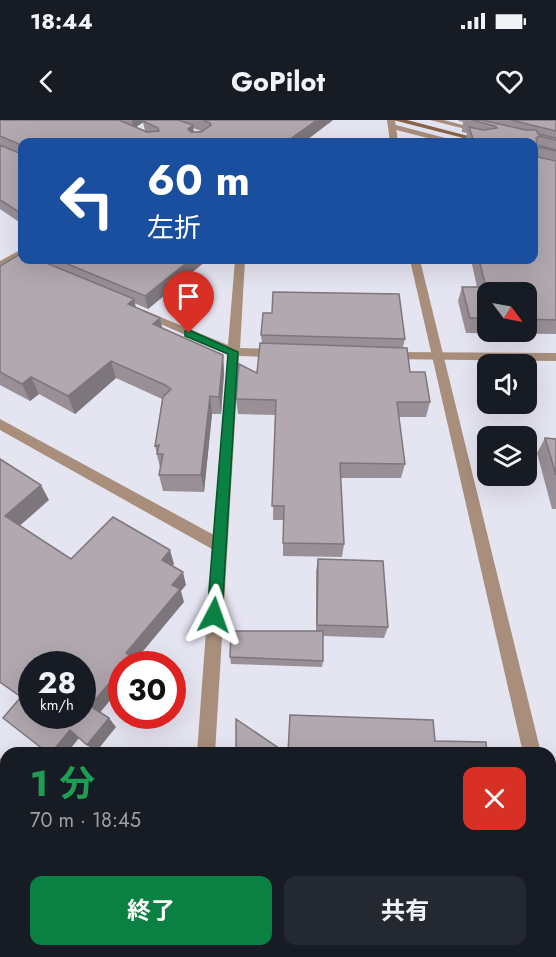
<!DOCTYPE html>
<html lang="ja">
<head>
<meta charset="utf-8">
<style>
  body { margin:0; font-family:Jost,"Noto Sans JP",sans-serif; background:#242831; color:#f1f3f6; height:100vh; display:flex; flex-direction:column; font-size:22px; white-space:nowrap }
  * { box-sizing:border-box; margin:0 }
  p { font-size:20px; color:#9ea1a6 }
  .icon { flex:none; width:33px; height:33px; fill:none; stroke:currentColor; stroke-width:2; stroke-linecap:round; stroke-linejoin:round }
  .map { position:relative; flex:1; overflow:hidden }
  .side { position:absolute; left:0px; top:627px; width:556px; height:210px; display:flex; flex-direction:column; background:#171b24; border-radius:18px 18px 0 0; box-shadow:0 6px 24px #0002 }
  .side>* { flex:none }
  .guide { position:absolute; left:18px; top:18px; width:520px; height:126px; border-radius:12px; box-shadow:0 6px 24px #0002; background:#1a4fa0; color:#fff; overflow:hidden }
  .needle { width:39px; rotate:122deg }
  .buttons { position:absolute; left:477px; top:162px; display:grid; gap:12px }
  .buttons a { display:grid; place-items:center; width:60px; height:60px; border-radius:12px; background:#171b24; box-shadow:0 6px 24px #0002; font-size:30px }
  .speed { position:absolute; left:18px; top:531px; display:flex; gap:12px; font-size:30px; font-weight:700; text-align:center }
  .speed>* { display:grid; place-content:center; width:78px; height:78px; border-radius:50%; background:#171b24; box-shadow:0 6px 24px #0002; line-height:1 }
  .speed small { font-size:15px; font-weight:400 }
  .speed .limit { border:9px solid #d22; background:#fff; color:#111 }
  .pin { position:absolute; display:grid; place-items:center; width:51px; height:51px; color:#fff; margin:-62px -26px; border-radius:50% 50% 50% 0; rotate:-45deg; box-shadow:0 0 6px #0007 }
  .pin .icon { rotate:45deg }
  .me { position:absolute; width:66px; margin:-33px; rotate:4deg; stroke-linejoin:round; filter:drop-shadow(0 0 4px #0008) }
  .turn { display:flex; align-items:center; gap:21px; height:126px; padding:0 30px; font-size:27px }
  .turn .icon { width:78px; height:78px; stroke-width:2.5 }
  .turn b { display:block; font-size:42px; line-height:51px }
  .round { display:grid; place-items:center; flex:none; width:63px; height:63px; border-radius:12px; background:#242831 }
  .overview { display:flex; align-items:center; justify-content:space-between; height:102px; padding:0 30px }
  h1 { font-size:36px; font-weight:700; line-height:45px; color:#1e9e55 }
  .action { display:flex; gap:12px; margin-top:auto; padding:12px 30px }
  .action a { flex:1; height:69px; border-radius:12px; background:#0b8043; color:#fff; font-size:24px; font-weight:700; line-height:69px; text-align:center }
  .action a+a { background:#242831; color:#f1f3f6 }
  .status { display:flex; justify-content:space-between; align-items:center; height:42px; padding:0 30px; background:#171b24; direction:ltr }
  .status svg { height:16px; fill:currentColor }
  header { display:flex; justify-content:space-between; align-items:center; height:78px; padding:0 30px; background:#171b24; font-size:27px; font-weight:700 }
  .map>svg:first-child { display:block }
</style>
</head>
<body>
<div class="status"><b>18:44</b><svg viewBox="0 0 49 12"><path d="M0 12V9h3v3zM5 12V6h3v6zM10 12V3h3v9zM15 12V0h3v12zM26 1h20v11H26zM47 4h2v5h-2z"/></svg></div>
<header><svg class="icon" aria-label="back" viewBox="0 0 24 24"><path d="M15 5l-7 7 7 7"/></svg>GoPilot<svg class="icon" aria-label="heart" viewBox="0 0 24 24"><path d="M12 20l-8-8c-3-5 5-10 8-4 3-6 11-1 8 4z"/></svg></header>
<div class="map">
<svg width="556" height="837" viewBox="0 0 556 837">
  <rect width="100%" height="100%" fill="#e5e4f1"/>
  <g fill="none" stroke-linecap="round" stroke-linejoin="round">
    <path fill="#a88e7b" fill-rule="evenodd" d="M430 0H444L485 11 481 13Z
      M392 4 453 20 454 22H443L389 8 388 6Z
      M22 129V136L0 148V141Z
      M235 140H245L240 228 278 229 284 233 278 237 239 236 215 633H197L212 429 0 310V299L214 415 228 234 136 193 142 190 146 191 228 225Z
      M389 232 556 233V241L385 239 383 236Z
      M0 638 6 640V662L0 659Z
      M182 831H204L203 837H181Z"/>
    <path fill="#a88e7b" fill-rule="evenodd" d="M387 0H395L398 22H390Z
      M410 140H420L541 633H523Z
      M550 712 556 714V757L550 755Z"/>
    <path fill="#896448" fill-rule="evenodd" d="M393 0H407L491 22H479Z"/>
  </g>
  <path fill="#999097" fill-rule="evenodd" d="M0 0H333L304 22H22V104L0 89ZM143 2 145 11 136 7ZM193 8 201 11 194 12Z
    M458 0H556V214L466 213 458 181 462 167H477L471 140H534V22H466L465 21 467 13 462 12V10L463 2 459 1ZM488 172H526V212H488Z
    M22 140H207L148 189 134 183 135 188 160 198 162 208 223 235 224 253 221 294H212L204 372 163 371 159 355 160 348 155 326 162 279 116 258 75 294 39 274 30 281 0 265V146Z
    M261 215 405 219 403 227 410 252 430 282 426 297H399L405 344 401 358H340L344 424 342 437 283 436V400H273L275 295 238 294 236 279 257 253 262 223Z
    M545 318 556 319V389H552L537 333Z
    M318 439 388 507 384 518 323 516V541L322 547 231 544 230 537 316 511V451Z
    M237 831H459L235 833Z"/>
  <path fill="#7d767b" d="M132 0H147L133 9Z
    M317 0H333L304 22H286Z
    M193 5 194 18 188 9Z
    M190 140H207L148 189 145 176Z
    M134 179 138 197 128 184Z
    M160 198 164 216 153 204Z
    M223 235 224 253 221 294 219 277Z
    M111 241 116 258 75 294 68 276Z
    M31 257 39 274 30 281 22 264Z
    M210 276 212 294 204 372 201 355Z
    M41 365 49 380 15 410 5 396Z
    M170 430 174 444 167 453 162 440Z
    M183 452 186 465 181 471 184 482 134 542 135 544H124L126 533 172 465Z
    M122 548V566L98 595 90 586Z
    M109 598 116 607 96 632 87 625Z
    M70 610 79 618 67 633H51Z
    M0 694 6 697V704L0 699Z
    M96 831H104L100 837H92Z"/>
  <path fill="#b2a8b0" stroke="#7d767b" stroke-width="1.5" fill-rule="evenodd" d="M0 0H119L147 12 159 11 158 8 143 1 145 0H178L193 5 188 9 191 12H201L211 5 210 3 203 0H317L286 22H22V94L0 80V25L19 33V24L0 16Z
    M472 0H481L526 10H536L538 14 556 18V20L539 16 536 18 537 25 556 30V31L537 27 538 37 556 41V200L526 199V172H488V198H470L462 167H486L479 140H534V22H474L469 7 483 10 497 8 495 6Z
    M511 0H556V11Z
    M22 133V140H39L134 179 128 184 160 198 153 204 223 235 219 277 210 276 201 355H159L163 334H157L159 325 155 326 163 277 171 269 165 265 111 241 68 276 31 257 22 264 0 252V146Z
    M58 140H190L145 176Z
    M273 172 399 174 405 219 261 215 263 193H272Z
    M260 223 407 228 410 252H425L430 282H397L405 344 340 343 344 424 283 423 284 386H272L276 280 236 279 239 244 257 253Z
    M545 318 556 319V355Z
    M0 339 41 365 5 396 71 439 113 397 170 430 162 440 183 452 172 465 180 469 126 533 131 537 124 544H122V548L90 586 109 598 87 625 70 610 51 633H48L3 598 21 577 0 562ZM32 544H82V596H32Z
    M318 439 383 441 388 507 317 505Z
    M231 511H323V541L230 537Z
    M290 595 433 600 435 621 486 622 487 633H288Z
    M236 599 286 633H236Z
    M0 699 6 704V831H96L92 837H0Z
    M247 831H459V837H235V833H247Z"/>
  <path fill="#0b8043" stroke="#07532c" stroke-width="1.5" d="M189 210 238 232 222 495 220 499 214 501 209 499 207 495 228 234 185 216V211Z"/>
</svg>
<div class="buttons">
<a><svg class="needle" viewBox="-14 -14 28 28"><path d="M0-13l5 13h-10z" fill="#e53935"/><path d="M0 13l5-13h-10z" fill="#9ea1a6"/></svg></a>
<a><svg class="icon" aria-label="sound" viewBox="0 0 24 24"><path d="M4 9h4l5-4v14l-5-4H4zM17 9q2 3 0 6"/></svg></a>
<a><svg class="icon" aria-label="layers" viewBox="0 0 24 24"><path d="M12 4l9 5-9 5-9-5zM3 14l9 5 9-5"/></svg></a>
</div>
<div class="speed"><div>28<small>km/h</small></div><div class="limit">30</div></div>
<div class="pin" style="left:189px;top:213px;background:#d93025"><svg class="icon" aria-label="arrive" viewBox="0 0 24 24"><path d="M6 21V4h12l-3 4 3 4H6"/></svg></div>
<svg class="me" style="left:214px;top:495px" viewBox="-20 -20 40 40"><path d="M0-17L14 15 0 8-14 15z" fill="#0b8043" stroke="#fff" stroke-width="4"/></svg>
<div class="guide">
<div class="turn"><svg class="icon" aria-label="left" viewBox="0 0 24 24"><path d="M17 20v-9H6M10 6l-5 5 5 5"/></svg><div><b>60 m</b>左折</div></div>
</div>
<section class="side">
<div class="overview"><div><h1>1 分</h1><p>70 m · 18:45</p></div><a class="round" style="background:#d93025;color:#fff"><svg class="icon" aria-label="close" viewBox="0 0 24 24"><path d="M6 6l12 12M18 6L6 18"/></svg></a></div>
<div class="action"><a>終了</a><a>共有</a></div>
</section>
</div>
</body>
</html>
